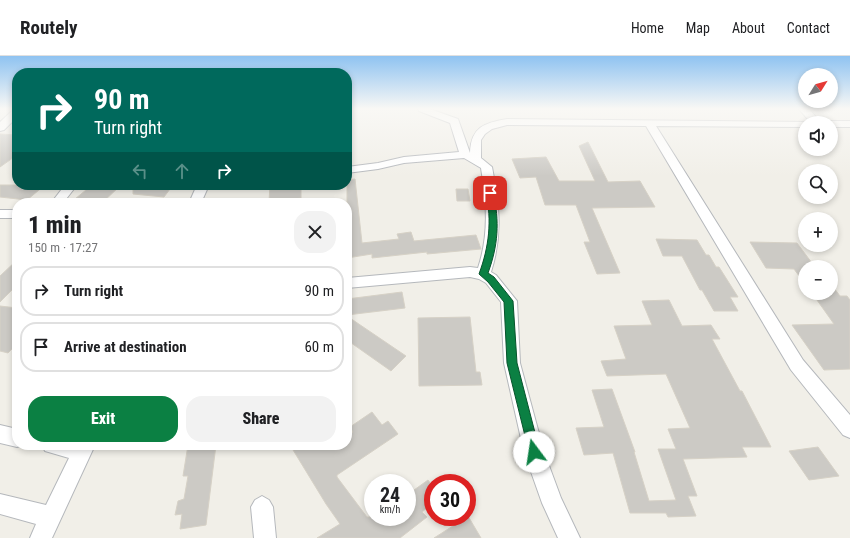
<!DOCTYPE html>
<html lang="en">
<head>
<meta charset="utf-8">
<style>
  body { margin:0; font-family:"Roboto Condensed",sans-serif; background:#f2f2f2; color:#202124; height:100vh; display:flex; flex-direction:column; font-size:15px; white-space:nowrap }
  * { box-sizing:border-box; margin:0 }
  p { font-size:13px; color:#757577 }
  .icon { flex:none; width:22px; height:22px; fill:none; stroke:currentColor; stroke-width:2; stroke-linecap:round; stroke-linejoin:round }
  .map { position:relative; flex:1; overflow:hidden }
  .details { position:absolute; left:12px; top:142px; width:340px; height:252px; display:flex; flex-direction:column; background:#fff; border-radius:16px; box-shadow:0 2px 6px #0003 }
  .details>* { flex:none }
  .top-card { position:absolute; left:12px; top:12px; width:340px; height:122px; border-radius:16px; box-shadow:0 2px 6px #0003; background:#00695c; color:#fff; overflow:hidden }
  .needle { width:26px; rotate:53deg }
  .tools { position:absolute; left:798px; top:12px; display:grid; gap:8px }
  .tools a { display:grid; place-items:center; width:40px; height:40px; border-radius:50%; background:#fff; box-shadow:0 2px 6px #0003; font-size:20px }
  .speed { position:absolute; left:364px; top:418px; display:flex; gap:8px; font-size:20px; font-weight:700; text-align:center }
  .speed>* { display:grid; place-content:center; width:52px; height:52px; border-radius:50%; background:#fff; box-shadow:0 2px 6px #0003; line-height:1 }
  .speed small { font-size:10px; font-weight:400 }
  .speed .limit { border:6px solid #d22; background:#fff; color:#111 }
  .pin { position:absolute; display:grid; place-items:center; width:34px; height:34px; color:#fff; margin:-17px; border-radius:8px; box-shadow:0 2px 6px #0006 }
  .me { position:absolute; width:44px; margin:-22px; rotate:346deg; stroke-linejoin:round; filter:drop-shadow(0 0 3px #0008) }
  .turn { display:flex; align-items:center; gap:14px; height:84px; padding:0 16px; font-size:18px }
  .turn .icon { width:52px; height:52px; stroke-width:2.5 }
  .turn b { display:block; font-size:28px; line-height:34px }
  .lanes { display:flex; align-items:center; height:38px; padding:0 16px; background:#0003; justify-content:center; gap:20px; direction:ltr }
  .lanes .off { opacity:.35 }
  .round { display:grid; place-items:center; flex:none; width:42px; height:42px; border-radius:16px; background:#f2f2f2 }
  .summary { display:flex; align-items:center; justify-content:space-between; height:68px; padding:0 16px }
  h1 { font-size:24px; font-weight:800; line-height:30px }
  .button { display:flex; gap:8px; margin-top:auto; padding:8px 16px }
  .button a { flex:1; height:46px; border-radius:16px; background:#0b8043; color:#fff; font-size:16px; font-weight:800; line-height:46px; text-align:center }
  .button a+a { background:#f2f2f2; color:#202124 }
  ul { padding:0; list-style:none }
  li { display:flex; align-items:center; gap:12px; height:50px; margin:0 8px 6px; padding:0 8px; border:2px solid #e0e0e0; border-radius:16px }
  li div { flex:1 }
  li b { display:block; font-size:15px }
  li em { font-style:normal }
  header { display:flex; align-items:center; gap:24px; box-sizing:border-box; height:56px; padding:0 20px; background:#fff; border-bottom:1px solid #e0e0e0 }
  header strong { font-size:19px }
  nav { display:flex; gap:22px; margin-inline-start:auto; font-size:14px }
  .map>svg:first-child { display:block }
</style>
</head>
<body>
<header>
<strong>Routely</strong>
<nav><a>Home</a><a>Map</a><a>About</a><a>Contact</a></nav>
</header>
<div class="map">
<svg width="850" height="482" viewBox="0 0 850 482">
  <rect width="100%" height="100%" fill="#f1efe8"/>
  <path fill="#cccac5" stroke="#d6d1c6" d="M0 78 17 79V99L0 111Z
    M588 86 608 126 640 125 655 151 592 152 620 217 597 218 584 186H590L576 149H545L536 121 520 122 512 103 546 101 559 125H595L579 90Z
    M355 123 362 187 399 183 397 178 411 176 414 185 476 179 481 193 427 198V196L372 202V198L347 202V183H349L347 166V124Z
    M0 129H45L27 144 0 141Z
    M92 129 98 130 121 129 102 147 75 143Z
    M133 129H173L164 141 133 138Z
    M270 129H301V142L269 146Z
    M456 133H468L470 145H457Z
    M656 183 697 184 706 199H709L716 211H719L738 241H730L738 255H714L702 234H700L682 200H663Z
    M750 186 797 187 815 211H805V228L794 213 766 212Z
    M17 204V229L0 246V220Z
    M831 228 840 240H847L850 244V313L824 314 792 269 834 268 812 237H831Z
    M402 236 405 252 347 259V243Z
    M669 244 682 270 711 269 720 283H712L740 335H742L771 391H742L747 401 683 403 697 440H688L696 460 668 461 666 457H630L613 397 584 399 576 372 604 371 592 334 612 333 635 396H634L649 445 676 444 658 393H676L668 373 690 372 666 318 607 320 601 305 626 303 614 270 652 269 642 245Z
    M0 250 17 252V288L8 297 0 295Z
    M347 260 406 300 391 315 347 284Z
    M470 261 476 316H480L482 329 419 330 418 262Z
    M372 356 382 369 388 365 398 378 337 419V421L367 461H407V439L428 424 433 431V447L422 456 427 461 400 482H317L340 468 326 448 290 389H347V380L353 376 350 371Z
    M188 389H216L206 469 180 473 182 458 175 459 178 445 184 443 188 420H183Z
    M818 391 839 420 809 424 789 395Z
    M468 460 481 482H434L467 461Z"/>
  <g fill="none" stroke-linecap="round" stroke-linejoin="round">
    <g stroke="#b5b8bc" stroke-width="2">
      <path id="street" d="M14 53H17V61L4 74 0 75V66Z
        M418 53H430L458 63 470 97C471 71 484 67 507 63L809 66V67H805V71L656 70 803 304 850 359V382L843 379 791 314 646 70 507 69 492 73 485 78 481 84V102L492 111C499 149 503 178 491 216L496 219 517 245 520 307 544 396 561 442 580 482H558L542 447 524 396 504 307 501 246 486 227 479 223 470 221 347 232V222L470 211 478 212C489 179 487 147 481 112L464 102 404 107 378 113 347 117V111L378 107 404 101 459 96 450 67 419 55Z
        M799 53H809L821 67H811Z
        M831 65H850V71H831V67H827Z
        M65 129H77L63 147H51Z
        M197 129H209L201 147H189Z
        M0 154H17V162H0Z
        M0 369 17 373V389H22L17 391 0 387Z
        M42 389H95L52 482H30L36 468 0 458V438L46 449 69 402 45 395Z
        M262 440 269 444 273 451 276 482H254L251 451 255 444Z"/>
    </g>
    <use href="#street" fill="#fff" fill-rule="evenodd"/>
  </g>
  <linearGradient id="sky" x2="0" y2="1"><stop stop-color="#8fc3f1"/><stop offset="0.44" stop-color="#f9f8f5"/><stop offset="1" stop-color="#f9f8f5" stop-opacity="0"/></linearGradient>
  <rect width="850" height="120" fill="url(#sky)"/>
  <path fill="#0b8043" stroke="#07532c" d="M487 135H490L493 137C500 165 498 190 488 217L494 221 513 245 517 307 540 396 539 400 534 401 530 400 529 396 507 307 504 246 488 226 479 218C489 191 492 165 486 137Z"/>
</svg>
<div class="tools">
<a><svg class="needle" viewBox="-14 -14 28 28"><path d="M0-13l5 13h-10z" fill="#e53935"/><path d="M0 13l5-13h-10z" fill="#757577"/></svg></a>
<a><svg class="icon" aria-label="sound" viewBox="0 0 24 24"><path d="M4 9h4l5-4v14l-5-4H4zM17 9q2 3 0 6"/></svg></a>
<a><svg class="icon" aria-label="search" viewBox="0 0 24 24"><circle cx="10" cy="10" r="6"/><path d="M15 15l6 6"/></svg></a>
<a>+</a>
<a>−</a>
</div>
<div class="speed"><div>24<small>km/h</small></div><div class="limit">30</div></div>
<div class="pin" style="left:490px;top:137px;background:#d93025"><svg class="icon" aria-label="arrive" viewBox="0 0 24 24"><path d="M6 21V4h12l-3 4 3 4H6"/></svg></div>
<svg class="me" style="left:534px;top:396px" viewBox="-20 -20 40 40"><circle r="19" fill="#fff"/><path d="M0-13L10 11 0 6-10 11z" fill="#0b8043"/></svg>
<div class="top-card">
<div class="turn"><svg class="icon" aria-label="right" viewBox="0 0 24 24"><path d="M7 20v-9h11M14 6l5 5-5 5"/></svg><div><b>90 m</b>Turn right</div></div>
<div class="lanes"><svg class="icon off" aria-label="left" viewBox="0 0 24 24"><path d="M17 20v-9H6M10 6l-5 5 5 5"/></svg><svg class="icon off" aria-label="ahead" viewBox="0 0 24 24"><path d="M12 20V5M6 11l6-6 6 6"/></svg><svg class="icon" aria-label="right" viewBox="0 0 24 24"><path d="M7 20v-9h11M14 6l5 5-5 5"/></svg></div>
</div>
<section class="details">
<div class="summary"><div><h1>1 min</h1><p>150 m · 17:27</p></div><a class="round"><svg class="icon" aria-label="close" viewBox="0 0 24 24"><path d="M6 6l12 12M18 6L6 18"/></svg></a></div>
<ul>
<li><svg class="icon" aria-label="right" viewBox="0 0 24 24"><path d="M7 20v-9h11M14 6l5 5-5 5"/></svg><div><b>Turn right</b></div><em>90 m</em></li>
<li><svg class="icon" aria-label="arrive" viewBox="0 0 24 24"><path d="M6 21V4h12l-3 4 3 4H6"/></svg><div><b>Arrive at destination</b></div><em>60 m</em></li>
</ul>
<div class="button"><a>Exit</a><a>Share</a></div>
</section>
</div>
</body>
</html>
